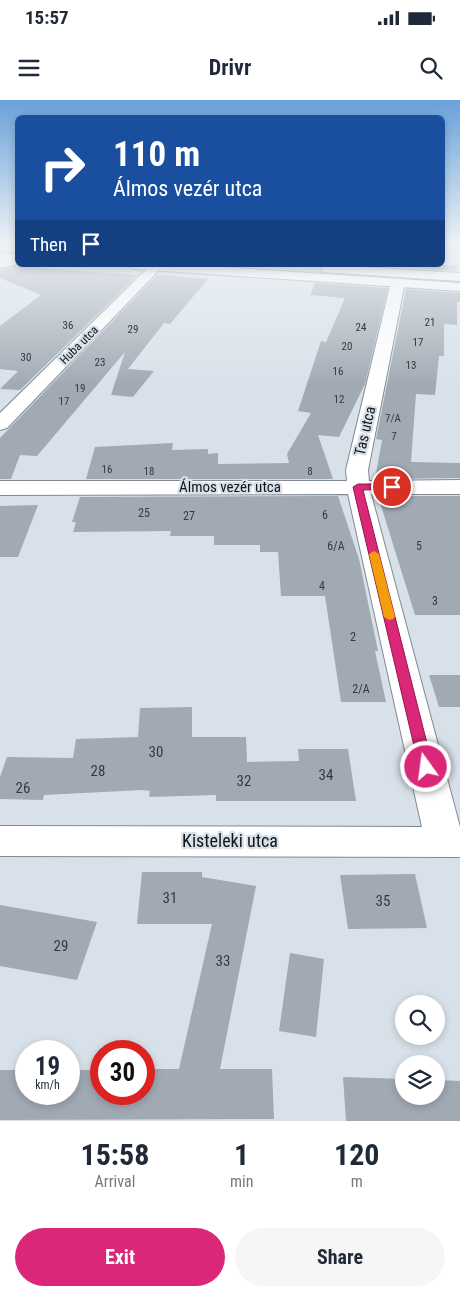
<!DOCTYPE html>
<html lang="en">
<head>
<meta charset="utf-8">
<style>
  body { margin:0; font-family:"Roboto Condensed",sans-serif; background:#f6f6f7; color:#1f2937; height:100vh; display:flex; flex-direction:column; font-size:19px; white-space:nowrap }
  * { box-sizing:border-box; margin:0 }
  p { font-size:16px; color:#747a83 }
  .icon { flex:none; width:28px; height:28px; fill:none; stroke:currentColor; stroke-width:2; stroke-linecap:round; stroke-linejoin:round }
  .map { position:relative; height:1021px; overflow:hidden }
  .side { display:flex; flex-direction:column; background:#fff; flex:1 }
  .side>* { flex:none }
  .top-card { position:absolute; left:15px; top:15px; width:430px; height:152px; border-radius:8px; box-shadow:0 2px 8px #0003; background:#1a4fa0; color:#fff; overflow:hidden }
  .buttons { position:absolute; left:395px; top:895px; display:grid; gap:10px }
  .buttons a { display:grid; place-items:center; width:50px; height:50px; border-radius:50%; background:#fff; box-shadow:0 2px 8px #0003; font-size:25px }
  .speed { position:absolute; left:15px; top:940px; display:flex; gap:10px; font-size:25px; font-weight:700; text-align:center }
  .speed>* { display:grid; place-content:center; width:65px; height:65px; border-radius:50%; background:#fff; box-shadow:0 2px 8px #0003; line-height:1 }
  .speed small { font-size:12px; font-weight:400 }
  .speed .limit { border:8px solid #d22; background:#fff; color:#111 }
  .pin { position:absolute; display:grid; place-items:center; width:42px; height:42px; color:#fff; margin:-21px; border:2px solid #fff; border-radius:50%; box-shadow:0 1px 5px #0007 }
  .me { position:absolute; width:55px; margin:-28px; rotate:346deg; stroke-linejoin:round; filter:drop-shadow(0 0 4px #0008) }
  .turn { display:flex; align-items:center; gap:18px; height:105px; padding:0 15px; font-size:22px }
  .turn .icon { width:65px; height:65px; stroke-width:2.5 }
  .turn b { display:block; font-size:35px; line-height:42px }
  .then { display:flex; align-items:center; height:48px; padding:0 15px; background:#0003; gap:10px; font-size:19px }
  .eta { display:flex; justify-content:space-evenly; align-items:center; height:85px; text-align:center }
  .eta b { font-size:30px; font-weight:700; line-height:35px }
  .primary-button { display:flex; gap:10px; margin-top:auto; padding:10px 15px }
  .primary-button a { flex:1; height:58px; border-radius:30px; background:#db2777; color:#fff; font-size:20px; font-weight:700; line-height:58px; text-align:center }
  .primary-button a+a { background:#f6f6f7; color:#1f2937 }
  .status { display:flex; justify-content:space-between; align-items:center; height:35px; padding:0 25px; background:#fff; direction:ltr }
  .status svg { height:14px; fill:currentColor }
  header { display:flex; justify-content:space-between; align-items:center; height:65px; padding:0 15px; background:#fff; font-size:22px; font-weight:700 }
  .map>svg:first-child { display:block }
</style>
</head>
<body>
<div class="status"><b>15:57</b><svg viewBox="0 0 49 12"><path d="M0 12V9h3v3zM5 12V6h3v6zM10 12V3h3v9zM15 12V0h3v12zM26 1h20v11H26zM47 4h2v5h-2z"/></svg></div>
<header><svg class="icon" aria-label="menu" viewBox="0 0 24 24"><path d="M4 6h16M4 12h16M4 18h16"/></svg>Drivr<svg class="icon" aria-label="search" viewBox="0 0 24 24"><circle cx="10" cy="10" r="6"/><path d="M15 15l6 6"/></svg></header>
<div class="map">
<svg width="460" height="1021" viewBox="0 0 460 1021">
  <rect width="100%" height="100%" fill="#d8e1ea"/>
  <path fill="#a1a9b3" d="M359 165H456L457 171Z
    M16 166 138 175 20 290 0 289 18 271 0 269V226L41 195 0 178V170Z
    M164 175 208 179 170 224 164 223 128 269 154 271 133 297 111 295 125 252 37 356 20 355 11 379H0V338L156 176Z
    M315 183 388 188 365 284 339 337 318 335 333 379H86L95 347 173 343 172 350 208 349V354L218 353V364L289 363 287 354 311 313 298 311 321 241 326 242 345 198 310 195Z
    M406 189 460 193V202H457V225L444 224V256H439L435 295 416 294 411 362 460 363V378L375 379 382 340 376 339Z
    M338 396 359 459 378 551H375L386 602H341L325 496H281L278 452H260V445H214V436H170L171 431 73 432 76 422H72L80 397Z
    M378 396H460V515H415Z
    M38 405 18 457H0V406Z
    M429 575H460V607H439Z
    M192 607V637H246L247 662 299 661 298 649H348L356 701H216V695L149 697 150 691 142 690 44 695 43 700 0 699V677L7 657 73 658 76 639 138 637 140 608Z
    M142 772H202V777L256 786 220 969H272L274 1019 0 1020V970H26V994H69V970H101V994H144V969H179L212 824H137Z
    M415 774 427 828 348 829 340 775Z
    M0 805 97 822 77 880 0 866Z
    M290 853 324 859 316 937 279 931Z
    M343 977 404 979V996H436V980L460 981V1021H346Z"/>
  <g fill="none" stroke-linecap="round" stroke-linejoin="round">
    <g stroke="#818992" stroke-width="2">
      <path id="street" d="M442 143H460V150L442 149Z
        M151 165 163 166 7 328 0 330V313Z
        M328 165 460 173V181L323 172 322 169 323 166Z
        M398 178 405 182 368 370 369 381 460 380V394H371L460 727V757L0 756V726L422 727 348 394 0 395V381H347L346 370 391 182Z"/>
    </g>
    <g stroke="#818992" stroke-width="2">
      <path id="secondary" d="M18 156V164L0 168V160Z"/>
    </g>
    <g stroke="#818992" stroke-width="2">
      <path id="primary" d="M0 153 18 154V162L0 161Z
        M128 165H191L460 183V191L134 169Z"/>
    </g>
    <path stroke="#838a90" stroke-width="1" stroke-dasharray="0.5 2" stroke-linecap="butt" d="M43 165 117 170"/>
    <use href="#street" fill="#fff" fill-rule="evenodd"/>
    <use href="#secondary" fill="#fff" fill-rule="evenodd"/>
    <use href="#primary" fill="#fff" fill-rule="evenodd"/>
  </g>
  <linearGradient id="sky" x2="0" y2="1"><stop stop-color="#69a1da"/><stop offset="0.5" stop-color="#edf2f6"/><stop offset="1" stop-color="#edf2f6" stop-opacity="0"/></linearGradient>
  <rect width="460" height="286" fill="url(#sky)"/>
  <path fill="#db2777" stroke="#8e194d" d="M392 384 396 387 395 389 363 390 433 667 431 671 426 672 421 671 419 667 353 387 358 384Z"/>
  <path fill="#f59e0b" d="M374 451 379 454 395 517 393 519 389 520 384 517 369 454Z"/>
  <g text-anchor="middle" stroke-width="4.5" stroke-linejoin="round" paint-order="stroke">
    <g font-size="11" fill="#363a3f">
      <text x="430" y="226">21</text>
      <text x="68" y="229">36</text>
      <text x="361" y="231">24</text>
      <text x="133" y="233">29</text>
      <text x="418" y="246">17</text>
      <text x="347" y="250">20</text>
      <text x="26" y="261">30</text>
      <text x="100" y="266">23</text>
      <text x="411" y="269">13</text>
      <text x="338" y="275">16</text>
      <text x="80" y="292">19</text>
      <text x="339" y="303">12</text>
      <text x="64" y="305">17</text>
      <text x="393" y="322">7/A</text>
      <text x="394" y="340">7</text>
      <text x="107" y="373">16</text>
      <text x="149" y="375">18</text>
      <text x="310" y="375">8</text>
    </g>
    <g font-size="12" fill="#121518" stroke="#d8e1ea">
      <text transform="translate(79 245) rotate(-45)" y="4">Huba utca</text>
    </g>
    <g font-size="12" fill="#363a3f">
      <text x="144" y="417">25</text>
      <text x="325" y="419">6</text>
      <text x="189" y="420">27</text>
      <text x="336" y="450">6/A</text>
      <text x="419" y="450">5</text>
      <text x="322" y="490">4</text>
      <text x="435" y="505">3</text>
      <text x="353" y="541">2</text>
      <text x="361" y="593">2/A</text>
    </g>
    <g font-size="15" fill="#121518" stroke="#d8e1ea">
      <text transform="translate(365 331) rotate(-77)" y="5">Tas utca</text>
      <text x="230" y="392">Álmos vezér utca</text>
    </g>
    <g font-size="15" fill="#363a3f">
      <text x="156" y="657">30</text>
      <text x="98" y="676">28</text>
      <text x="326" y="680">34</text>
      <text x="244" y="686">32</text>
      <text x="23" y="693">26</text>
      <text x="170" y="803">31</text>
      <text x="383" y="806">35</text>
      <text x="61" y="851">29</text>
      <text x="223" y="866">33</text>
    </g>
    <g font-size="18" fill="#121518" stroke="#d8e1ea">
      <text x="230" y="747">Kisteleki utca</text>
    </g>
  </g>
</svg>
<div class="buttons">
<a><svg class="icon" aria-label="search" viewBox="0 0 24 24"><circle cx="10" cy="10" r="6"/><path d="M15 15l6 6"/></svg></a>
<a><svg class="icon" aria-label="layers" viewBox="0 0 24 24"><path d="M12 4l9 5-9 5-9-5zM3 14l9 5 9-5"/></svg></a>
</div>
<div class="speed"><div>19<small>km/h</small></div><div class="limit">30</div></div>
<div class="pin" style="left:392px;top:387px;background:#d93025"><svg class="icon" aria-label="arrive" viewBox="0 0 24 24"><path d="M6 21V4h12l-3 4 3 4H6"/></svg></div>
<svg class="me" style="left:426px;top:667px" viewBox="-20 -20 40 40"><circle r="17" fill="#db2777" stroke="#fff" stroke-width="3"/><path d="M0-11L8 9 0 5-8 9z" fill="#fff"/></svg>
<div class="top-card">
<div class="turn"><svg class="icon" aria-label="right" viewBox="0 0 24 24"><path d="M7 20v-9h11M14 6l5 5-5 5"/></svg><div><b>110 m</b>Álmos vezér utca</div></div>
<div class="then">Then<svg class="icon" aria-label="arrive" viewBox="0 0 24 24"><path d="M6 21V4h12l-3 4 3 4H6"/></svg></div>
</div>
</div>
<section class="side">
<div class="eta">
<div><b>15:58</b><p>Arrival</p></div>
<div><b>1</b><p>min</p></div>
<div><b>120</b><p>m</p></div>
</div>
<div class="primary-button"><a>Exit</a><a>Share</a></div>
</section>
</body>
</html>
